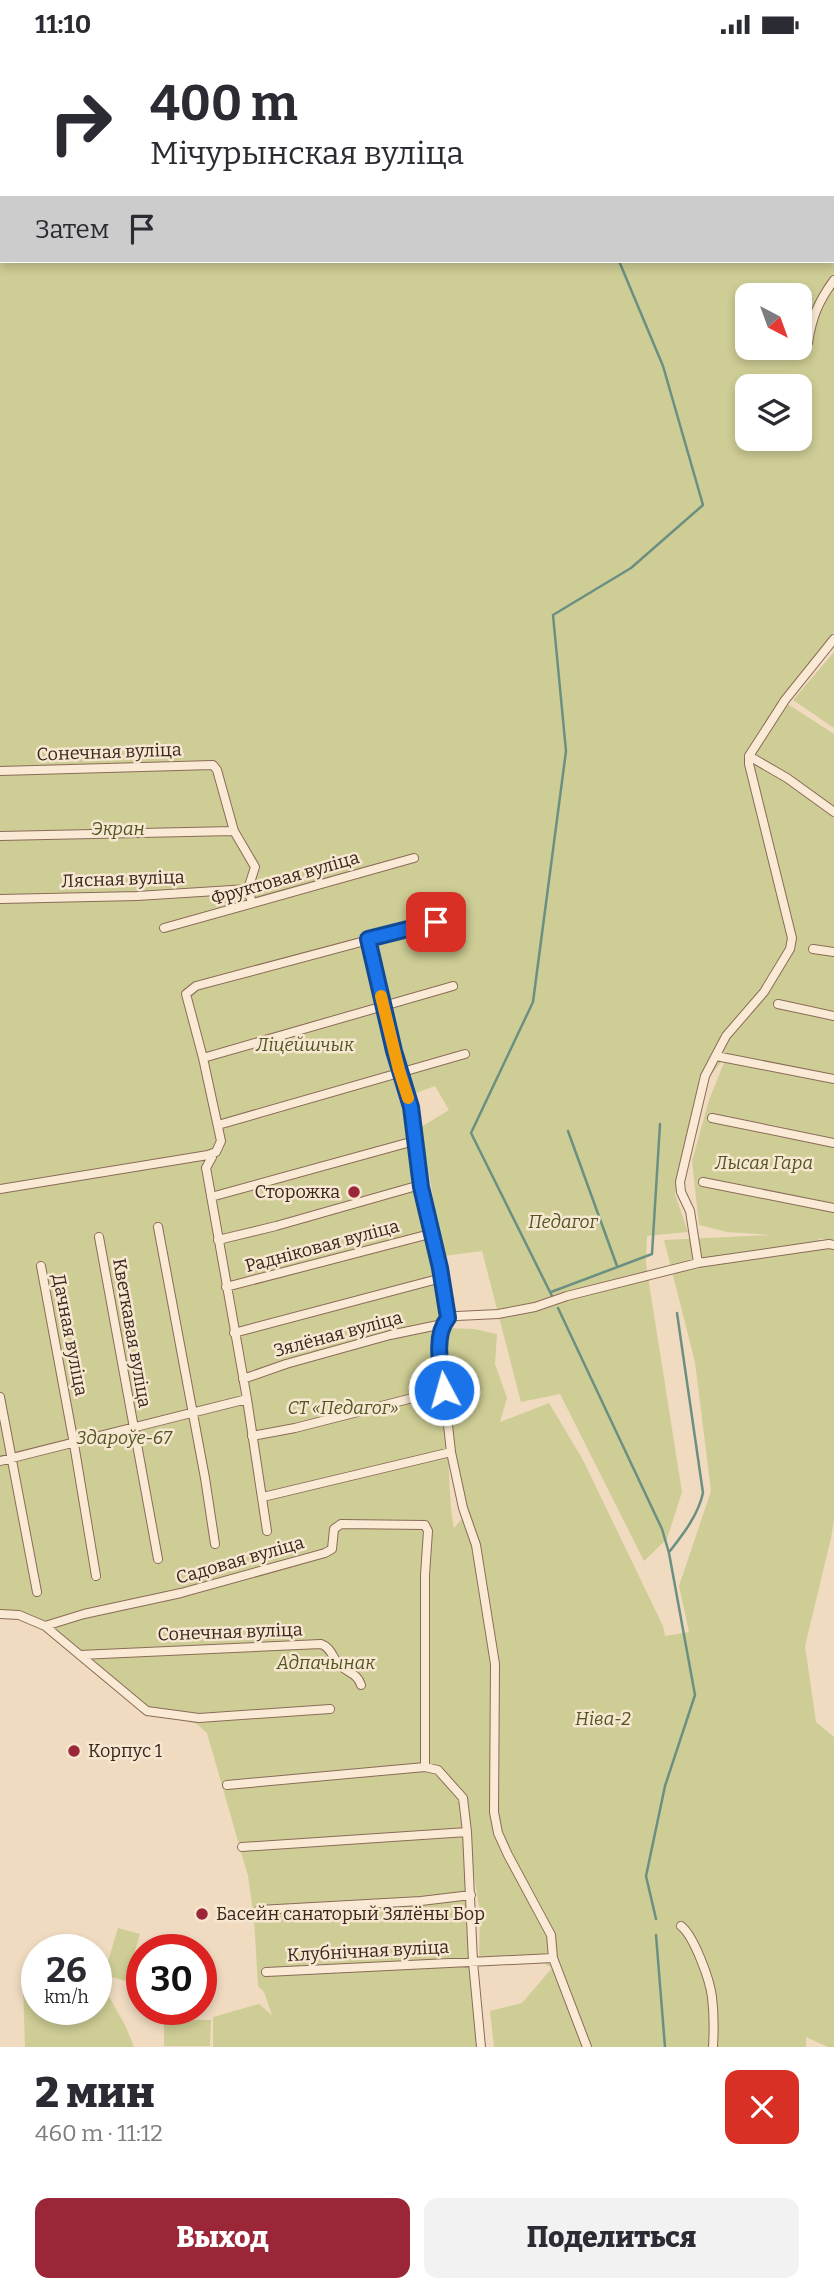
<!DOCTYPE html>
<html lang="ru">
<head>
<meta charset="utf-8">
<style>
  body { margin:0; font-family:Bitter,serif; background:#f2f2f3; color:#2b2b33; height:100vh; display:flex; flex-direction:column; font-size:26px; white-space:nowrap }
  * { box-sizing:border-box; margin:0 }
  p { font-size:23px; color:#7c7c81 }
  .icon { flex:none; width:38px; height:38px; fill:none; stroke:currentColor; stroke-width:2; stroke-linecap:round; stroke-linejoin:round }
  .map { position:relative; height:1998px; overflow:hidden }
  .details { display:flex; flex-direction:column; background:#fff; flex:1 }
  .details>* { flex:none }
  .hud { position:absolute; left:0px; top:0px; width:835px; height:214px; box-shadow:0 4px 10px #0003; background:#fff; color:#2b2b33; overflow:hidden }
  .needle { width:46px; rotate:139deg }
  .controls { position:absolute; left:735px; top:234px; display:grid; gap:14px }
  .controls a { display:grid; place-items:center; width:77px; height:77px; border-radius:14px; background:#fff; box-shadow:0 4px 10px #0003; font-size:35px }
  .speed { position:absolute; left:21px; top:1885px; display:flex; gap:14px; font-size:35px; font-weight:700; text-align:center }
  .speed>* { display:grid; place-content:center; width:91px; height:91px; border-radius:50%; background:#fff; box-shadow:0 4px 10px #0003; line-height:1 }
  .speed small { font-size:18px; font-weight:400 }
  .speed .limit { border:10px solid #d22; background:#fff; color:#111 }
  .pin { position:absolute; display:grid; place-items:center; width:60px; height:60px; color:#fff; margin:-30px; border-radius:14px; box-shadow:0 4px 10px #0006 }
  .me { position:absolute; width:77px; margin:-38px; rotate:354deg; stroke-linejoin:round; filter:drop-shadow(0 0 5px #0008) }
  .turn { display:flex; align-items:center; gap:24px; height:147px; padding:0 35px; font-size:32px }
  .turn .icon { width:91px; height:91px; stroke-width:2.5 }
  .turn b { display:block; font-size:49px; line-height:60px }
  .then { display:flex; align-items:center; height:66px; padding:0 35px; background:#0003; gap:14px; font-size:26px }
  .round { display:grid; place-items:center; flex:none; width:74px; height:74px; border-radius:14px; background:#f2f2f3 }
  .overview { display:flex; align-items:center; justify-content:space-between; height:119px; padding:0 35px }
  h1 { font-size:42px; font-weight:800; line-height:52px }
  .cta { display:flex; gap:14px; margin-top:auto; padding:14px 35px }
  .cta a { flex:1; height:80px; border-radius:14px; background:#9b2637; color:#fff; font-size:28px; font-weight:800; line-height:80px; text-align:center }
  .cta a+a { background:#f2f2f3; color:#2b2b33 }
  .status { display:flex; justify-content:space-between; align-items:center; height:49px; padding:0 35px; background:#fff; direction:ltr }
  .status svg { height:19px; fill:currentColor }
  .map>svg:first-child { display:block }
</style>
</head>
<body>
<div class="status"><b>11:10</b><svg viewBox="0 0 49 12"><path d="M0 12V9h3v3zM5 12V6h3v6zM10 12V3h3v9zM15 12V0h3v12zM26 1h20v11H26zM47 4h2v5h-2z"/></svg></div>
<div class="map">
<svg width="834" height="1998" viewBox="0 0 834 1998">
  <rect width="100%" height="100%" fill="#f0dbc1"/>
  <path fill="#cecd95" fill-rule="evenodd" d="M0 0H834V583L780 650 834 685V1192L816 1189 834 1197V1471L831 1489 805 1597 816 1673 834 1688V1998H828L806 1988V1998H494L490 1962 522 1954 552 1919 534 1908 479 1912 480 1863 473 1821 477 1913 484 1998H213V1968L259 1955 272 1966 264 1943 258 1937 254 1870 248 1827 207 1684 197 1675 143 1662 48 1584 22 1571 0 1568ZM2 2H833V212H2ZM747 247H800V299H747ZM747 338H800V390H747ZM727 1006 709 1051 692 1112 699 1176 727 1183 771 1186 664 1191 695 1313 711 1442 679 1537 689 1583 665 1587 663 1577 583 1411 549 1354 500 1373 507 1349 495 1315 497 1285 474 1280 447 1279 440 1335 437 1233 413 1045 435 1037 449 1061 421 1078 443 1207 482 1202 521 1353 560 1345 644 1512 667 1490 682 1443 646 1215 647 1187 688 1183 675 1145 701 1038ZM438 1313 440 1342 466 1465 454 1479C449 1455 450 1431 448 1407 445 1376 436 1345 438 1313Z
    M834 603V679L793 651Z
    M118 1879 140 1885 126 1932 104 1926Z
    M36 1921 37 1960H96V1944H107L126 1978 134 1998H25L23 1937Z
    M164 1971H211L210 1997H164Z"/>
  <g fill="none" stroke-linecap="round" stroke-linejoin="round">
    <path stroke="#6b9082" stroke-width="2.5" d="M762 2 768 0
      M568 1082 617 1217
      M551 1243 652 1205 660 1075
      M552 1247 471 1084 533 953 566 702 553 566 631 519 703 456 663 317 619 212
      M558 1259 662 1480 669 1504 695 1646 665 1737 646 1827 656 1870
      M670 1502C684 1484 698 1466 703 1444L677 1264
      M656 1886 665 1998"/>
    <g stroke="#8a6b58" stroke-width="10">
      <path id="minor" d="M808 294C812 268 818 253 834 231
        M749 707 787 729 834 763
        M0 722 213 716 217 721 234 782 0 787
        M234 782 255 818 248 840 252 854
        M0 850 137 847 248 840
        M164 879 414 809
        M368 890 399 1021 411 1058 421 1138 440 1219 448 1269
        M813 900 834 903
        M778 955 834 967
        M716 1007 834 1030
        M203 1009 453 937
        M712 1069 834 1094
        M218 1076 465 1005
        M703 1133 834 1159
        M0 1140 208 1106
        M211 1148 407 1094
        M158 1178 205 1429 215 1495
        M99 1188 158 1510
        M218 1191 276 1177 413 1138
        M698 1214 690 1162 681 1143 680 1133 705 1027 726 987 764 943 790 900 792 889 749 715V707L785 651 834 590
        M41 1217 74 1395 96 1527
        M226 1238 426 1186
        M234 1284 434 1231
        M243 1330 286 1315 390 1286 443 1275
        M0 1348 37 1543
        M247 1350 267 1482
        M252 1387 295 1379 444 1341
        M0 1412 247 1350 207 1124 206 1119 212 1108 208 1106 216 1103 221 1092 203 1009 186 945 196 937 436 873
        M263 1448 451 1403
        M0 1565 19 1566 45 1577 147 1662 199 1669 330 1660
        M45 1577 84 1565 181 1544 325 1504 332 1500 334 1480 341 1475 425 1476 428 1482 425 1526V1718
        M80 1606 321 1595C332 1599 332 1609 340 1616 349 1625 357 1624 361 1636
        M227 1736 425 1718 438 1721 463 1749 467 1783 473 1913 481 1998
        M242 1798 467 1783
        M259 1861 421 1852 471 1846
        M681 1877C694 1887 710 1931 712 1948 714 1964 714 1981 713 1998
        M266 1923 553 1909
        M587 1998 553 1909 551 1886 508 1806 498 1784 494 1763 495 1615 476 1496 463 1459 451 1403 440 1304 443 1275 448 1269 457 1267 498 1265 535 1258 567 1247 698 1214 829 1195 834 1196"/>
    </g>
    <use href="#minor" stroke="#faead5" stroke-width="8"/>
  </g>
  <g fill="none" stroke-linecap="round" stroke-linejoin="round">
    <g stroke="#114b97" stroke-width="18">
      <path id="route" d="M436 873 368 890 394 1002 411 1058 421 1138 440 1219 448 1269C433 1287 441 1320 444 1341"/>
    </g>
    <use href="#route" stroke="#1a73e8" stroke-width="12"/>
    <path stroke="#f59e0b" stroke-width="12" d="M381 947 399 1021 408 1049"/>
  </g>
  <g fill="#9b2637" stroke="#f7e7d1" stroke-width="2.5">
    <circle cx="354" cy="1143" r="7"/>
    <circle cx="74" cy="1702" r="7"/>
    <circle cx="202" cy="1865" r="7"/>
  </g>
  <g text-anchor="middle" stroke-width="5" stroke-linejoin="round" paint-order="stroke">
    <g font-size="18" fill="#39261d" stroke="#f7e7d1">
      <text transform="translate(109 703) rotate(-2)" y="6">Сонечная вуліца</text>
      <text transform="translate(285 829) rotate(-16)" y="6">Фруктовая вуліца</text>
      <text transform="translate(123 830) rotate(-2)" y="6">Лясная вуліца</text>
      <text transform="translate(322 1197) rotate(-15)" y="6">Радніковая вуліца</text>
      <text transform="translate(132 1284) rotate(80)" y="6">Кветкавая вуліца</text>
      <text transform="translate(338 1285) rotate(-15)" y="6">Зялёная вуліца</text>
      <text transform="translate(70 1286) rotate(79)" y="6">Дачная вуліца</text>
      <text transform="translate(240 1511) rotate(-16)" y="6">Садовая вуліца</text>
      <text transform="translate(230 1583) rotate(-2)" y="6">Сонечная вуліца</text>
      <text transform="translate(368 1902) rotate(-3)" y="6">Клубнічная вуліца</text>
    </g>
    <g font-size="18" font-style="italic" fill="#505623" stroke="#f7e7d1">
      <text x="118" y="786">Экран</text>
      <text x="305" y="1002">Ліцейшчык</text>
      <text x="764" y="1120">Лысая Гара</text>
      <text x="563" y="1179">Педагог</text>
      <text x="343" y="1365">СТ «Педагог»</text>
      <text x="124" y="1395">Здароўе-67</text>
      <text x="326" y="1620">Адпачынак</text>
      <text x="603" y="1676">Ніва-2</text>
    </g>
    <g font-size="18" fill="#39261d" stroke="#f7e7d1" text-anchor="start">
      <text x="340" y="1149" text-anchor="end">Сторожка</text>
      <text x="88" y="1708">Корпус 1</text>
      <text x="216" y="1871">Басейн санаторый Зялёны Бор</text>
    </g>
  </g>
</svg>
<div class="controls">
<a><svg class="needle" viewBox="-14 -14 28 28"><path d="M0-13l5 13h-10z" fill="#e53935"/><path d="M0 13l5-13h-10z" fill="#7c7c81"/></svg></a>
<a><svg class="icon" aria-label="layers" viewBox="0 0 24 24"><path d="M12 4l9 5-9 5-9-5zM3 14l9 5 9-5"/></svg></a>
</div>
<div class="speed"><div>26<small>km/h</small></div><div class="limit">30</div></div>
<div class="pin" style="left:436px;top:873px;background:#d93025"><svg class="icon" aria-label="arrive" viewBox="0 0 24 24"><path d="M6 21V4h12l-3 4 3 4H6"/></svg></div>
<svg class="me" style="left:444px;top:1341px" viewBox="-20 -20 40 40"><circle r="17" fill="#1a73e8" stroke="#fff" stroke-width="3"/><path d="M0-11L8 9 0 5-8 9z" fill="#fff"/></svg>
<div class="hud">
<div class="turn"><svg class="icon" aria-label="right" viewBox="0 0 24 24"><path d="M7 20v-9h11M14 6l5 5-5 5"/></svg><div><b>400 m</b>Мічурынская вуліца</div></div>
<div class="then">Затем<svg class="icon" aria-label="arrive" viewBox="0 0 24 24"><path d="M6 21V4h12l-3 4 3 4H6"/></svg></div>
</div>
</div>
<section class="details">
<div class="overview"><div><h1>2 мин</h1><p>460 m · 11:12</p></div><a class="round" style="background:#d93025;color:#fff"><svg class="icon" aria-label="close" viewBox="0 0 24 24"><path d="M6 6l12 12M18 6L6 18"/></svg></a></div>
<div class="cta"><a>Выход</a><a>Поделиться</a></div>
</section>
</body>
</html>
